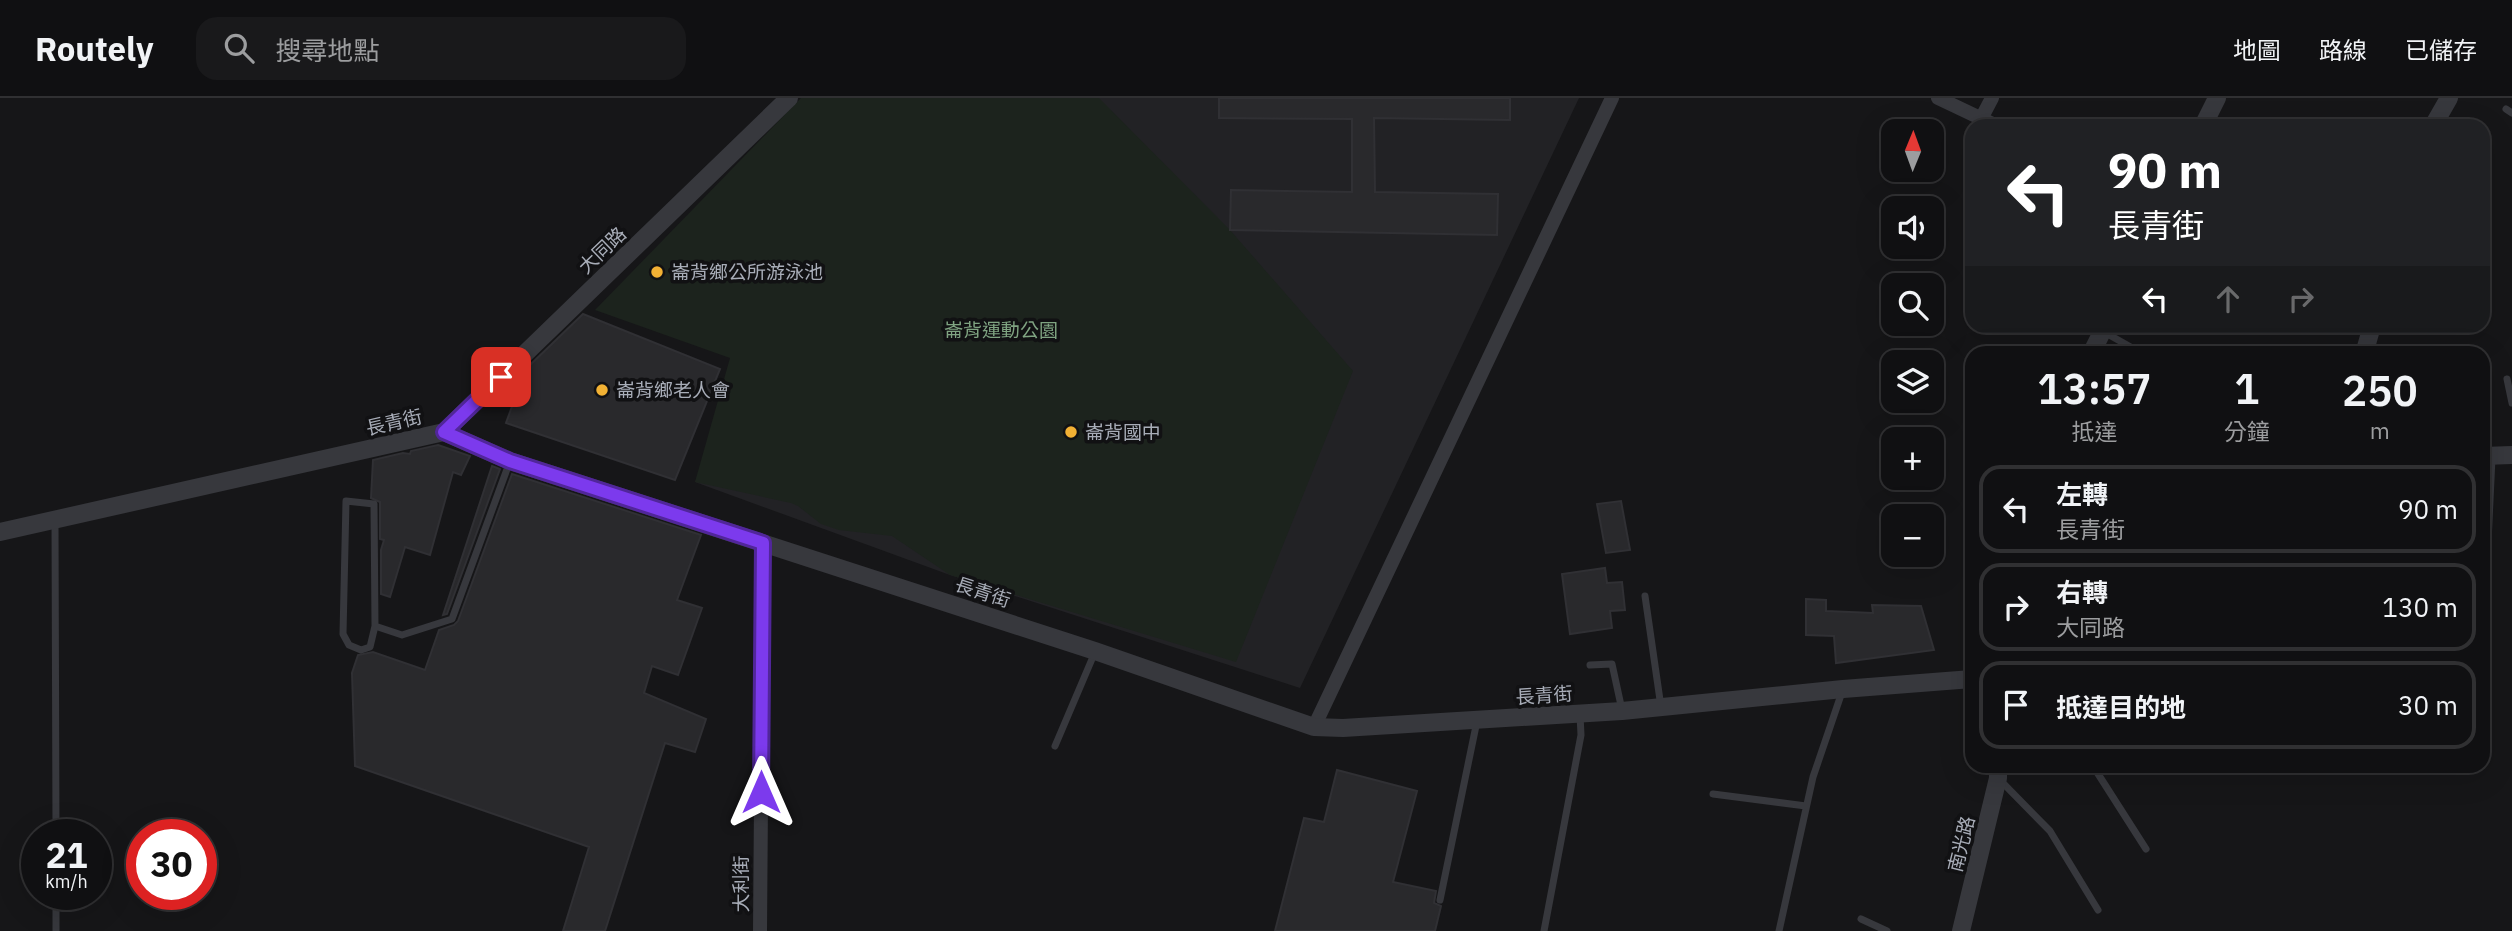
<!DOCTYPE html>
<html lang="zh-TW">
<head>
<meta charset="utf-8">
<style>
  body { margin:0; font-family:"IBM Plex Sans","Noto Sans TC",sans-serif; background:#19191b; color:#f1f3f6; height:100vh; display:flex; flex-direction:column; font-size:26px; white-space:nowrap }
  * { box-sizing:border-box; margin:0 }
  p { font-size:23px; color:#9c9d9f }
  .icon { flex:none; width:38px; height:38px; fill:none; stroke:currentColor; stroke-width:2; stroke-linecap:round; stroke-linejoin:round }
  .map { position:relative; flex:1; overflow:hidden }
  .sheet { position:absolute; left:1965px; top:248px; width:525px; height:427px; display:flex; flex-direction:column; background:#101012; border-radius:21px; box-shadow:0 7px 28px #0002,0 0 0 2px #303032 }
  .sheet>* { flex:none }
  .guide { position:absolute; left:1965px; top:21px; width:525px; height:214px; border-radius:21px; box-shadow:0 7px 28px #0002,0 0 0 2px #303032; background:#202124; color:#fff; overflow:hidden }
  .needle { width:46px; rotate:1deg }
  .buttons { position:absolute; left:1881px; top:21px; display:grid; gap:14px }
  .buttons a { display:grid; place-items:center; width:63px; height:63px; border-radius:14px; background:#101012; box-shadow:0 7px 28px #0002,0 0 0 2px #303032; font-size:35px }
  .speed { position:absolute; left:21px; top:721px; display:flex; gap:14px; font-size:35px; font-weight:700; text-align:center }
  .speed>* { display:grid; place-content:center; width:91px; height:91px; border-radius:50%; background:#101012; box-shadow:0 7px 28px #0002,0 0 0 2px #303032; line-height:1 }
  .speed small { font-size:18px; font-weight:400 }
  .speed .limit { border:10px solid #d22; background:#fff; color:#111 }
  .pin { position:absolute; display:grid; place-items:center; width:60px; height:60px; color:#fff; margin:-30px; border-radius:14px; box-shadow:0 4px 10px #0006 }
  .me { position:absolute; width:77px; margin:-38px; rotate:0deg; stroke-linejoin:round; filter:drop-shadow(0 0 5px #0008) }
  .turn { display:flex; align-items:center; gap:24px; height:147px; padding:0 28px; font-size:32px }
  .turn .icon { width:91px; height:91px; stroke-width:2.5 }
  .turn b { display:block; font-size:49px; line-height:60px }
  .lanes { display:flex; align-items:center; height:66px; padding:0 28px; background:#0003; justify-content:center; gap:35px; direction:ltr }
  .lanes .off { opacity:.35 }
  .eta { display:flex; justify-content:space-evenly; align-items:center; height:119px; text-align:center }
  .eta b { font-size:42px; font-weight:600; line-height:49px }
  ul { padding:0; list-style:none }
  li { display:flex; align-items:center; gap:21px; height:88px; margin:0 14px 10px; padding:0 14px; border:4px solid #303032; border-radius:21px }
  li div { flex:1 }
  li b { display:block; font-size:26px }
  li em { font-style:normal }
  header { display:flex; align-items:center; gap:42px; box-sizing:border-box; height:98px; padding:0 35px; background:#101012; border-bottom:2px solid #303032 }
  header strong { font-size:33px }
  nav { display:flex; gap:38px; margin-inline-start:auto; font-size:24px }
  .search { width:490px; height:63px; background:#19191b; display:flex; align-items:center; gap:18px; box-sizing:border-box; padding:0 24px; border-radius:21px; color:#9c9d9f; font-size:26px }
  .map>svg:first-child { display:block }
</style>
</head>
<body>
<header>
<strong>Routely</strong>
<div class="search"><svg class="icon" aria-label="search" viewBox="0 0 24 24"><circle cx="10" cy="10" r="6"/><path d="M15 15l6 6"/></svg>搜尋地點</div>
<nav><a>地圖</a><a>路線</a><a>已儲存</a></nav>
</header>
<div class="map">
<svg width="2512" height="833" viewBox="0 0 2512 833">
  <rect width="100%" height="100%" fill="#161618"/>
  <path fill="#222225" d="M815 0H1579L1300 590 950 477 695 384 747 284Z"/>
  <path fill="#1c231d" d="M801 0H1099L1230 132 1353 273 1236 564 950 477 892 438 839 432 821 426 798 408 791 405 695 384 730 260 595 212Z"/>
  <path fill="#29292c" stroke="#303034" stroke-width="2" d="M1219 0H1510V22L1374 20 1375 94 1498 96 1497 137 1230 132 1231 92 1352 94V21L1219 20Z
    M583 216 720 271 675 382 506 325 515 300 501 295Z
    M438 347 470 358 461 377 453 374 430 457 405 449 390 499 381 496V452L384 442 380 441V404L371 400 373 362 403 355 410 356 411 353Z
    M492 368 500 371 447 516 443 517Z
    M512 376 701 437 677 502 702 510 678 577 652 568 644 595 706 621 695 654 665 645 605 833H563L589 749 355 668 352 575 358 557 373 554 425 572 439 532 454 527 458 523Z
    M1621 403 1630 452 1606 455 1597 406Z
    M1605 470 1607 485 1622 484 1625 512 1610 513 1612 530 1570 536 1562 476Z
    M1806 501 1826 502V513L1873 515 1872 507 1921 508 1934 552 1836 565 1834 538 1806 537Z
    M1337 672 1417 693 1393 784 1436 793 1434 805 1441 808 1435 833H1275L1304 720 1324 724Z"/>
  <g fill="none" stroke-linecap="round" stroke-linejoin="round">
    <path stroke="#37383d" stroke-width="7" d="M2506 11 2512 15
      M2483 200 2486 201
      M2104 234 2143 256
      M2507 281 2512 305
      M55 423 56 737
      M2483 449 2488 444 2492 360
      M1645 498 1661 609
      M375 528 370 549 361 552 349 547 343 536 346 403 374 406 375 528 402 537 452 521 510 363
      M1590 567 1612 566 1622 612
      M1055 648 1095 554
      M2093 668 2146 751
      M1999 681 2050 733 2098 812
      M1713 696 1806 708
      M56 796V833
      M1440 802 1477 623
      M1861 821 1887 833
      M1544 833 1581 637 1580 617
      M1779 833 1813 679 1843 591"/>
    <path stroke="#37383d" stroke-width="14" d="M1938 0 1997 28
      M1981 21 1992 0
      M1314 629 1612 0
      M760 833 763 445"/>
    <path stroke="#37383d" stroke-width="18" d="M2203 28 2217 0
      M2433 28 2449 0
      M2091 256 2105 228
      M2364 256 2372 228
      M444 334 789 0
      M2483 358 2512 357
      M0 434 444 334 510 363 1095 553 1314 629 1343 630 1622 613 1843 591 1972 581
      M1961 833 1998 680V668"/>
  </g>
  <g fill="none" stroke-linecap="round" stroke-linejoin="round">
    <g stroke="#51269a" stroke-width="18">
      <path id="route" d="M501 279 444 334 510 363 763 445 761 694"/>
    </g>
    <use href="#route" stroke="#7c3aed" stroke-width="12"/>
  </g>
  <g fill="#f2b134" stroke="#111113" stroke-width="2.5">
    <circle cx="657" cy="174" r="7"/>
    <circle cx="602" cy="292" r="7"/>
    <circle cx="1071" cy="334" r="7"/>
  </g>
  <g text-anchor="middle" stroke-width="7" stroke-linejoin="round" paint-order="stroke">
    <g font-size="19" fill="#a8adb8" stroke="#111113">
      <text transform="translate(602 152) rotate(-44)" y="7">大同路</text>
      <text transform="translate(394 324) rotate(-13)" y="7">長青街</text>
      <text transform="translate(983 494) rotate(18)" y="7">長青街</text>
      <text transform="translate(1544 597) rotate(-4)" y="7">長青街</text>
      <text transform="translate(1961 746) rotate(-76)" y="7">南光路</text>
      <text transform="translate(741 786) rotate(-90)" y="7">大利街</text>
    </g>
    <g font-size="19" fill="#a8adb8" stroke="#111113" text-anchor="start">
      <text x="671" y="181">崙背鄉公所游泳池</text>
      <text x="616" y="299">崙背鄉老人會</text>
      <text x="1085" y="341">崙背國中</text>
    </g>
    <g font-size="19" fill="#7fa381" stroke="#111113">
      <text x="1001" y="239">崙背運動公園</text>
    </g>
  </g>
</svg>
<div class="buttons">
<a><svg class="needle" viewBox="-14 -14 28 28"><path d="M0-13l5 13h-10z" fill="#e53935"/><path d="M0 13l5-13h-10z" fill="#9c9d9f"/></svg></a>
<a><svg class="icon" aria-label="sound" viewBox="0 0 24 24"><path d="M4 9h4l5-4v14l-5-4H4zM17 9q2 3 0 6"/></svg></a>
<a><svg class="icon" aria-label="search" viewBox="0 0 24 24"><circle cx="10" cy="10" r="6"/><path d="M15 15l6 6"/></svg></a>
<a><svg class="icon" aria-label="layers" viewBox="0 0 24 24"><path d="M12 4l9 5-9 5-9-5zM3 14l9 5 9-5"/></svg></a>
<a>+</a>
<a>−</a>
</div>
<div class="speed"><div>21<small>km/h</small></div><div class="limit">30</div></div>
<div class="pin" style="left:501px;top:279px;background:#d93025"><svg class="icon" aria-label="arrive" viewBox="0 0 24 24"><path d="M6 21V4h12l-3 4 3 4H6"/></svg></div>
<svg class="me" style="left:761px;top:694px" viewBox="-20 -20 40 40"><path d="M0-17L14 15 0 8-14 15z" fill="#7c3aed" stroke="#fff" stroke-width="4"/></svg>
<div class="guide">
<div class="turn"><svg class="icon" aria-label="left" viewBox="0 0 24 24"><path d="M17 20v-9H6M10 6l-5 5 5 5"/></svg><div><b>90 m</b>長青街</div></div>
<div class="lanes"><svg class="icon" aria-label="left" viewBox="0 0 24 24"><path d="M17 20v-9H6M10 6l-5 5 5 5"/></svg><svg class="icon off" aria-label="ahead" viewBox="0 0 24 24"><path d="M12 20V5M6 11l6-6 6 6"/></svg><svg class="icon off" aria-label="right" viewBox="0 0 24 24"><path d="M7 20v-9h11M14 6l5 5-5 5"/></svg></div>
</div>
<section class="sheet">
<div class="eta">
<div><b>13:57</b><p>抵達</p></div>
<div><b>1</b><p>分鐘</p></div>
<div><b>250</b><p>m</p></div>
</div>
<ul>
<li><svg class="icon" aria-label="left" viewBox="0 0 24 24"><path d="M17 20v-9H6M10 6l-5 5 5 5"/></svg><div><b>左轉</b><p>長青街</p></div><em>90 m</em></li>
<li><svg class="icon" aria-label="right" viewBox="0 0 24 24"><path d="M7 20v-9h11M14 6l5 5-5 5"/></svg><div><b>右轉</b><p>大同路</p></div><em>130 m</em></li>
<li><svg class="icon" aria-label="arrive" viewBox="0 0 24 24"><path d="M6 21V4h12l-3 4 3 4H6"/></svg><div><b>抵達目的地</b></div><em>30 m</em></li>
</ul>
</section>
</div>
</body>
</html>
